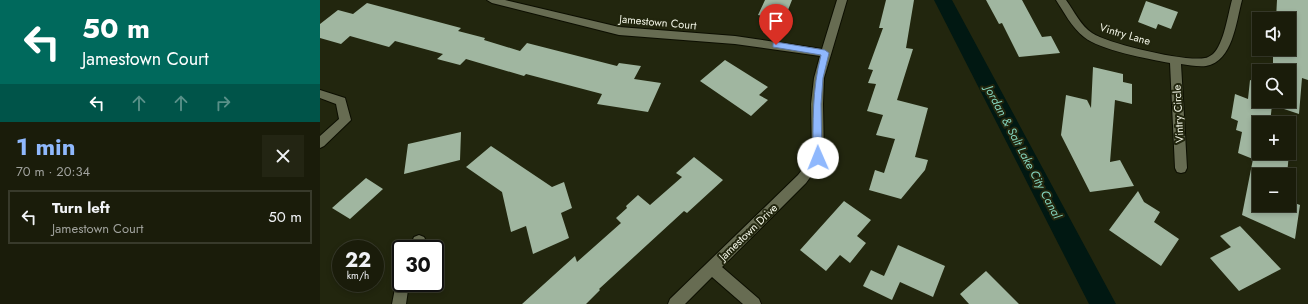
<!DOCTYPE html>
<html lang="en">
<head>
<meta charset="utf-8">
<style>
  body { margin:0; font-family:Jost,sans-serif; background:#232513; color:#f1f3f6; height:100vh; display:flex; flex-direction:column; font-size:15px; white-space:nowrap }
  * { box-sizing:border-box; margin:0 }
  p { font-size:13px; color:#9fa19c }
  .icon { flex:none; width:22px; height:22px; fill:none; stroke:currentColor; stroke-width:2; stroke-linecap:round; stroke-linejoin:round }
  .map { position:relative; flex:1; overflow:hidden }
  .details { display:flex; flex-direction:column; background:#1a1c0a; width:320px }
  .details>* { flex:none }
  .hud { background:#00695c; color:#fff; overflow:hidden }
  .controls { position:absolute; left:932px; top:12px; display:grid; gap:8px }
  .controls a { display:grid; place-items:center; width:44px; height:44px; border-radius:0px; background:#1a1c0a; box-shadow:0 2px 6px #0003,0 0 0 1px #383a2b; font-size:20px }
  .speed { position:absolute; left:12px; top:240px; display:flex; gap:8px; font-size:20px; font-weight:700; text-align:center }
  .speed>* { display:grid; place-content:center; width:52px; height:52px; border-radius:50%; background:#1a1c0a; box-shadow:0 2px 6px #0003,0 0 0 1px #383a2b; line-height:1 }
  .speed small { font-size:10px; font-weight:400 }
  .speed .limit { border:2px solid #111; border-radius:6px; background:#fff; color:#111 }
  .pin { position:absolute; display:grid; place-items:center; width:34px; height:34px; color:#fff; margin:-41px -17px; border-radius:50% 50% 50% 0; rotate:-45deg; box-shadow:0 0 4px #0007 }
  .pin .icon { rotate:45deg }
  .me { position:absolute; width:44px; margin:-22px; rotate:359deg; stroke-linejoin:round; filter:drop-shadow(0 0 3px #0008) }
  .turn { display:flex; align-items:center; gap:14px; height:84px; padding:0 16px; font-size:18px }
  .turn .icon { width:52px; height:52px; stroke-width:2.5 }
  .turn b { display:block; font-size:28px; line-height:34px }
  .lanes { display:flex; align-items:center; height:38px; padding:0 16px; background:#0003; justify-content:center; gap:20px; direction:ltr }
  .lanes .off { opacity:.35 }
  .round { display:grid; place-items:center; flex:none; width:42px; height:42px; border-radius:0px; background:#232513 }
  .head { display:flex; align-items:center; justify-content:space-between; height:68px; padding:0 16px }
  h1 { font-size:24px; font-weight:700; line-height:30px; color:#8fb8fd }
  ul { padding:0; list-style:none }
  li { display:flex; align-items:center; gap:12px; height:54px; margin:0 8px 6px; padding:0 8px; border:2px solid #383a2b; border-radius:0px }
  li div { flex:1 }
  li b { display:block; font-size:15px }
  li em { font-style:normal }
  main { display:flex; flex:1; min-height:0 }
  .map>svg:first-child { display:block }
</style>
</head>
<body>
<main>
<section class="details">
<div class="hud">
<div class="turn"><svg class="icon" aria-label="left" viewBox="0 0 24 24"><path d="M17 20v-9H6M10 6l-5 5 5 5"/></svg><div><b>50 m</b>Jamestown Court</div></div>
<div class="lanes"><svg class="icon" aria-label="left" viewBox="0 0 24 24"><path d="M17 20v-9H6M10 6l-5 5 5 5"/></svg><svg class="icon off" aria-label="ahead" viewBox="0 0 24 24"><path d="M12 20V5M6 11l6-6 6 6"/></svg><svg class="icon off" aria-label="ahead" viewBox="0 0 24 24"><path d="M12 20V5M6 11l6-6 6 6"/></svg><svg class="icon off" aria-label="right" viewBox="0 0 24 24"><path d="M7 20v-9h11M14 6l5 5-5 5"/></svg></div>
</div>
<div class="head"><div><h1>1 min</h1><p>70 m · 20:34</p></div><a class="round"><svg class="icon" aria-label="close" viewBox="0 0 24 24"><path d="M6 6l12 12M18 6L6 18"/></svg></a></div>
<ul>
<li><svg class="icon" aria-label="left" viewBox="0 0 24 24"><path d="M17 20v-9H6M10 6l-5 5 5 5"/></svg><div><b>Turn left</b><p>Jamestown Court</p></div><em>50 m</em></li>
</ul>
</section>
<div class="map">
<svg width="988" height="304" viewBox="0 0 988 304">
  <rect width="100%" height="100%" fill="#22260e"/>
  <g fill="none" stroke-linecap="round" stroke-linejoin="round">
    <path fill="#011812" fill-rule="evenodd" d="M614 0H632L796 304H769Z"/>
  </g>
  <path fill="#a0b6a0" d="M445 0H472L464 20 438 15Z
    M566 0H594L586 48 593 49 577 100 608 108 595 157 608 160 605 170 581 199 549 190 555 170 564 173 575 139 556 135 563 115 547 111 556 84 548 83 553 70 548 69 563 28H559Z
    M666 0H702L722 37 731 36 740 53 699 57 682 23 679 24Z
    M957 0H988V80L982 78 979 114 952 105 950 123H939V153H969L967 175H939V205H969V201L980 205 975 239 922 215 933 159 918 153 922 132 916 130 918 121 911 118 915 94 928 99 930 80 939 83V101H969V71H953V49H969V19H956Z
    M826 1 858 12 851 29 838 24 836 29 818 22Z
    M47 3 141 28 138 31 165 38 164 40 200 51 207 43 297 66 299 63 321 66 314 79 341 83 328 112 277 104 282 94 206 74 204 76 146 59 140 65 117 59 123 54 75 41 69 47 30 36 21 44 0 38V24L18 10 33 14Z
    M405 60 448 87 439 95 448 100 431 116 380 81Z
    M773 67 803 74V82L812 84V104L795 100 790 162 800 160 814 186 770 192 741 135 746 95 767 100 771 108Z
    M141 132 140 160 84 174 88 144Z
    M171 146 232 187 244 182 252 208 241 213 249 238 213 254 206 226 191 232 182 192 146 167Z
    M374 157 403 180 367 213 364 211 279 289 280 290 266 304H202L255 256 257 262 301 223 296 218 307 208 306 206 318 195 330 205 362 177 356 173Z
    M46 178 63 189 30 219 12 208Z
    M818 191 824 202 840 212 834 222 859 239 841 266 789 230Z
    M524 201 551 220 537 236 546 243 530 263 520 255 506 271 480 250Z
    M920 226 961 269 919 291 890 258 911 247 900 236Z
    M578 245 625 266 613 297 580 282 572 300 543 286 551 270 564 276Z
    M666 271 699 304H649L640 294Z"/>
  <g fill="none" stroke-linecap="round" stroke-linejoin="round">
    <g stroke="#0c0e00" stroke-width="2">
      <path id="minor" d="M167 0H185L299 27 415 36 502 49 517 0H527L504 78 503 104 504 158 486 183 402 267 439 299 441 304H423L392 277 365 304H348L350 299 478 175 492 157 491 104 494 78 500 56 415 44 299 35 172 3Z
        M736 0H746C754 11 761 26 772 33 789 44 865 62 885 58 887 58 890 56 893 54 904 44 908 14 912 0H922C916 22 913 61 886 66 878 67 869 65 861 64L867 168 865 172 861 173 857 172 855 168 850 63C828 59 780 50 764 37 752 28 744 12 736 0Z
        M0 90 25 98 31 120 4 146 0 148V136L19 119 16 104 0 98Z
        M99 235 104 237 106 241 103 249H89L94 237Z
        M81 277V283H89L86 304H72L77 278Z"/>
    </g>
    <use href="#minor" fill="#676c52" fill-rule="evenodd"/>
  </g>
  <path fill="#8fb8fd" stroke="#5d78a4" d="M456 42 505 50 509 53 503 78 501 104 502 158 501 160H494L493 158C493 122 492 90 501 55L453 47V43Z"/>
  <g text-anchor="middle" stroke-width="4" stroke-linejoin="round" paint-order="stroke">
    <g font-size="11" fill="#f4f7e8" stroke="#22260e">
      <text transform="translate(338 22) rotate(5)" y="4">Jamestown Court</text>
      <text transform="translate(805 34) rotate(16)" y="4">Vintry Lane</text>
      <text transform="translate(858 114) rotate(-93)" y="4">Vintry Circle</text>
      <text transform="translate(428 232) rotate(-44)" y="4">Jamestown Drive</text>
    </g>
    <g font-size="12" font-style="italic" fill="#85d5be" stroke="#22260e">
      <text transform="translate(703 152) rotate(62)" y="4">Jordan &amp; Salt Lake City Canal</text>
    </g>
  </g>
</svg>
<div class="controls">
<a><svg class="icon" aria-label="sound" viewBox="0 0 24 24"><path d="M4 9h4l5-4v14l-5-4H4zM17 9q2 3 0 6"/></svg></a>
<a><svg class="icon" aria-label="search" viewBox="0 0 24 24"><circle cx="10" cy="10" r="6"/><path d="M15 15l6 6"/></svg></a>
<a>+</a>
<a>−</a>
</div>
<div class="speed"><div>22<small>km/h</small></div><div class="limit">30</div></div>
<div class="pin" style="left:456px;top:45px;background:#d93025"><svg class="icon" aria-label="arrive" viewBox="0 0 24 24"><path d="M6 21V4h12l-3 4 3 4H6"/></svg></div>
<svg class="me" style="left:498px;top:158px" viewBox="-20 -20 40 40"><circle r="19" fill="#fff"/><path d="M0-13L10 11 0 6-10 11z" fill="#8fb8fd"/></svg>
</div>
</main>
</body>
</html>
